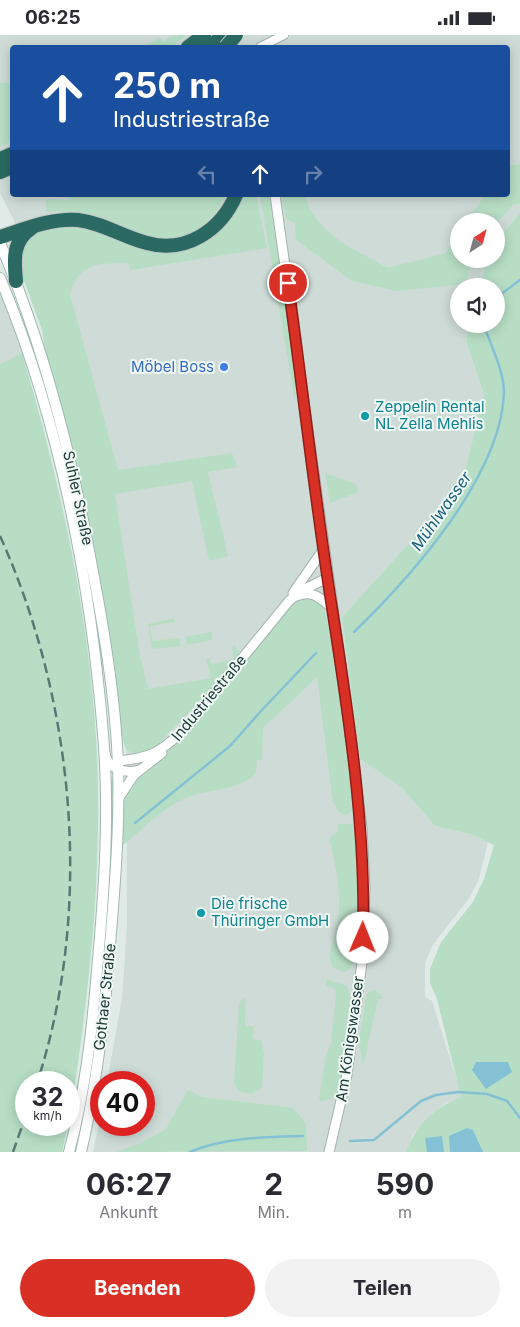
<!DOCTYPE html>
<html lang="de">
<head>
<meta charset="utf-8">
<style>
  body { margin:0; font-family:Inter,sans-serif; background:#f2f2f3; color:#2b2b33; height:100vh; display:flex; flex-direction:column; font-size:19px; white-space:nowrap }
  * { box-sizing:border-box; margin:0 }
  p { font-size:16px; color:#7c7c81 }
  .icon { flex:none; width:28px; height:28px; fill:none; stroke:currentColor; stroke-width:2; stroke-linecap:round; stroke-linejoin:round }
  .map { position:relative; height:1117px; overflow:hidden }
  .details { display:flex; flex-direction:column; background:#fff; flex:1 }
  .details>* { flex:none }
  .top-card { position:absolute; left:10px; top:10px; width:500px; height:152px; border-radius:5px; box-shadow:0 2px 12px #0003; background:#1a4fa0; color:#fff; overflow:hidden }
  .needle { width:32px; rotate:36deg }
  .fabs { position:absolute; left:450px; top:178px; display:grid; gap:10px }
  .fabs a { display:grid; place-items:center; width:55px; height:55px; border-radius:50%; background:#fff; box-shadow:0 2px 12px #0003; font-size:25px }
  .speed { position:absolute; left:15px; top:1036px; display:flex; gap:10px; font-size:25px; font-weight:700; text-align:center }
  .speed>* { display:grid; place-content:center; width:65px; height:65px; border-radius:50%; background:#fff; box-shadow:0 2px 12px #0003; line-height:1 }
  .speed small { font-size:12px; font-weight:400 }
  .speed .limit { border:8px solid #d22; background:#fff; color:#111 }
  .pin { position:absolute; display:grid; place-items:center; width:42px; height:42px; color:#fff; margin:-21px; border:2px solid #fff; border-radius:50%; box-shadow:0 1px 5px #0007 }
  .me { position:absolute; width:55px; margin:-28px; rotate:1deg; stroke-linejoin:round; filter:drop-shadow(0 0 4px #0008) }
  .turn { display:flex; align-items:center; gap:18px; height:105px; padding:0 20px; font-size:22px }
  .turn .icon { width:65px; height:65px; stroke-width:2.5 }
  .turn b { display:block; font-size:35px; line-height:42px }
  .lanes { display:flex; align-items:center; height:48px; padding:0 20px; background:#0003; justify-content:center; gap:25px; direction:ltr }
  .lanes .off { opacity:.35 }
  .eta { display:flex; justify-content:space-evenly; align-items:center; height:85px; text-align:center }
  .eta b { font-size:30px; font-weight:700; line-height:35px }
  .primary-button { display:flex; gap:10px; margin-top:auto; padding:10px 20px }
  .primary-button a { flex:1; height:58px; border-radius:30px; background:#d93025; color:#fff; font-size:20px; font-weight:700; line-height:58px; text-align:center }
  .primary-button a+a { background:#f2f2f3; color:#2b2b33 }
  .status { display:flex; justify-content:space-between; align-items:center; height:35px; padding:0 25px; background:#fff; direction:ltr }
  .status svg { height:14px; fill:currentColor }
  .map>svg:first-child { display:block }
</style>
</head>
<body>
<div class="status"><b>06:25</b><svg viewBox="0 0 49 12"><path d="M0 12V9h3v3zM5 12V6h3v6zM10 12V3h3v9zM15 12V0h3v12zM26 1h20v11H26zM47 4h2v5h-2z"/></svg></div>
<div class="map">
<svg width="520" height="1117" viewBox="0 0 520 1117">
  <rect width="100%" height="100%" fill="#e0ebe7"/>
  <path fill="#cedbd6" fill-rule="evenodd" d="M0 0H520V178L496 206V186H459V224H487L480 251H459V289H470L466 306 484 360 461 451 342 582 360 724 402 753 435 791 473 800 488 807 479 844 470 862 432 911 425 928V962L432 966 462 1062 444 1069 413 1099 406 1117H93L101 1078V1090H144V1048L107 1047 122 963 127 891 126 579 39 234 0 158ZM12 12H508V160H12Z
    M0 253 22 318 0 329Z"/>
  <path fill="#b7dec5" d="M174 0H187L171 12H143L160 2 163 7Z
    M0 47 12 49V102L7 109 0 111Z
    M520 129V168L513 170 496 188V186H467L485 160H508V131Z
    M65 160H225C216 186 188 206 160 204 147 203 135 196 124 191 99 181 73 174 46 177V164L70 165Z
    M243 160H256L267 213 131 235 128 228C98 229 80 226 70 259L118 435 232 418 237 432 208 437 228 521 209 526 192 446 115 459 140 621 148 654 211 643 206 624 209 623 212 629 233 624 232 613 234 610 240 618 209 657 151 716 140 719 132 718 126 714 120 698 69 399 45 315 42 295 19 232 21 211 38 195 75 191 187 214C215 204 232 188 243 160Z
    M260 160H270L271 164 296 343 295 368Z
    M282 160H305C315 199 355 215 388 233L446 218 459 198V224H472L465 249 397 256 352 246 296 205 295 188 286 184Z
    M520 178V1117H406C415 1091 435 1072 461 1062L437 964 430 948V934L441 907 473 867 484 844 494 810 473 800 435 791 402 753 360 724 342 582 461 451 484 360 466 306 470 289H496V251H480L487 224H496V206Z
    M22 318C59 443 88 571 96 702 104 831 89 961 69 1088V1048H26V1090H68L62 1117H0V329Z
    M325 438 356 449 358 457 330 468Z
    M306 562 321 570 326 581 340 648 355 773 346 781 338 776 333 767 317 642 263 693 262 725H257L256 738C237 757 211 753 188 762 166 770 142 795 123 810 124 793 120 769 127 753 133 738 151 732 163 721 209 677 247 625 287 576L298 565Z
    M174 583 175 587 150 591 152 606 179 603 181 611 152 614 148 589Z
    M212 597V605L187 610 185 602Z
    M110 745H113L112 817 96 1002 85 1071 75 1117H73L80 1087Z
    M338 789H352L356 793 361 849 354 928 350 934 344 937 333 933C326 920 333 910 336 896 343 862 337 836 329 803L338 797Z
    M326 944 347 951 351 967 339 1057 330 1064 321 1066 319 1064 326 1021 331 1008 336 960 335 954 326 950Z
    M375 955 382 961V964H378L364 1027 362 1028 361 1015 358 1012 366 962 368 957Z
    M246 963 245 991H254L253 1004 261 1005 264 1018 262 1053 252 1059 238 1056 234 1049 239 967Z
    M188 1055 202 1062 293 1073 306 1088 307 1116 115 1117 139 1109 166 1094Z"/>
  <path fill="#84c1d4" d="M476 1027H508L512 1037 486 1054 472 1035Z
    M467 1093 473 1095 483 1117H450L449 1101Z
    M442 1101 444 1117H427L425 1103Z"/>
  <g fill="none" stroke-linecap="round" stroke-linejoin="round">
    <path stroke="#84c1d4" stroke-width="2.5" d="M496 263 520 245
      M354 597C411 542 501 441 504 358 504 336 491 310 483 289
      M135 788 230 711 261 676 316 618
      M350 1106 374 1105 421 1066 436 1060 458 1057 487 1059 507 1066 520 1083
      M190 1117C224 1102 267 1102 303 1101"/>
    <g stroke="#a3b3af" stroke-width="10">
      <path id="minor" d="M260 12 284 0"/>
    </g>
    <g stroke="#a3b3af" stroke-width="11">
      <path id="tertiary" d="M275 160 340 622 362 793 365 853 363 920 347 1040 329 1117
        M293 558 323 515
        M297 561C312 554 321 564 332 573
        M105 718C107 734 125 739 139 735
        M118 726C150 723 159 718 183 696L289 566 301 556 327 543
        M118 764 134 740 162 718"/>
    </g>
    <g stroke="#9eb8b0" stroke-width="12">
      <path id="secondary" d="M0 208C43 309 70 413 90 521 103 589 115 658 118 728 120 789 115 849 110 910 105 979 97 1049 81 1117
        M0 243C59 383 91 549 103 699 110 778 104 858 97 936 92 996 85 1058 69 1117"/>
    </g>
    <g stroke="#c1c8c7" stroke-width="16">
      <path id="motorway" d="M188 12 204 0
        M209 12 224 0
        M0 124 12 119
        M0 137 12 132
        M0 202C25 194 51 183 78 185 103 188 123 202 147 208 186 219 221 195 236 160
        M16 246C14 225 12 206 32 193"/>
    </g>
    <use href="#minor" stroke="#fff" stroke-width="8"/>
    <use href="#tertiary" stroke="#fff" stroke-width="9"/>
    <use href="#secondary" stroke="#fff" stroke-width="10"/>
    <use href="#motorway" stroke="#2a6a62" stroke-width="14"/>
    <path stroke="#5a7873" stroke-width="2.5" stroke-dasharray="10 5" stroke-linecap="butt" d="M0 501C75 667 94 874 37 1048
      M13 1117 26 1080"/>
    <g stroke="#c1c8c7" stroke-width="16" stroke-linecap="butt">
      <path id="motorway-bridge" d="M226 12 236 0"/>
    </g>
    <use href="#motorway-bridge" stroke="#2a6a62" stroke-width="14"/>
  </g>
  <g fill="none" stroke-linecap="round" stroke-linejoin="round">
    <g stroke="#8d1f18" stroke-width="12">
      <path id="route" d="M288 248C303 356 315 465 332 573 349 683 366 792 363 903"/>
    </g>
    <use href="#route" stroke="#d93025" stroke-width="9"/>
  </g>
  <circle fill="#3f7fe0" stroke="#f0f8f5" stroke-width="2" cx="224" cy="332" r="5"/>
  <g fill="#0f9aa8" stroke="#f0f8f5" stroke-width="2">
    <circle cx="365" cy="381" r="5"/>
    <circle cx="201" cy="878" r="5"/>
  </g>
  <g text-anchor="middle" stroke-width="4" stroke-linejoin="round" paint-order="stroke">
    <g font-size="15" fill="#366cbe" stroke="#f0f8f5" text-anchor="end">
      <text x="214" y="337">Möbel Boss</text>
    </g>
    <g font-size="15" fill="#0d838f" stroke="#f0f8f5" text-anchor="start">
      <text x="375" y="377">Zeppelin Rental<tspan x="375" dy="17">NL Zella Mehlis</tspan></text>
      <text x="211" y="874">Die frische<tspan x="211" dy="17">Thüringer GmbH</tspan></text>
    </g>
    <g font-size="15" fill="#203c37" stroke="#f0f8f5">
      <text transform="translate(78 463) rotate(78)" y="5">Suhler Straße</text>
      <text transform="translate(209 663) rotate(-50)" y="5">Industriestraße</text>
      <text transform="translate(105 962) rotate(-84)" y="5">Gothaer Straße</text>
      <text transform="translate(350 1004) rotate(-82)" y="5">Am Königswasser</text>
    </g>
    <g font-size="16" font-style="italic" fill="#17627b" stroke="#f0f8f5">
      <text transform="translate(441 476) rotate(-55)" y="6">Mühlwasser</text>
    </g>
  </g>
</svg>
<div class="fabs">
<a><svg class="needle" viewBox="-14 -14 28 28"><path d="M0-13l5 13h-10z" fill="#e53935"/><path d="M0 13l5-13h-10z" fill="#7c7c81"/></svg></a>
<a><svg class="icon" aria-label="sound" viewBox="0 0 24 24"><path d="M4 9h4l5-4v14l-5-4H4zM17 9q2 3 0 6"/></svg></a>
</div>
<div class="speed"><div>32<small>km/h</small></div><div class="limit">40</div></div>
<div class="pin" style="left:288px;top:248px;background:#d93025"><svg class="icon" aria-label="arrive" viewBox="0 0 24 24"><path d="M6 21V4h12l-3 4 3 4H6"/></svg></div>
<svg class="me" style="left:363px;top:903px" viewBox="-20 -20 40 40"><circle r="19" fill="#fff"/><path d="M0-13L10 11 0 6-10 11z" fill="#d93025"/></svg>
<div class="top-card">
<div class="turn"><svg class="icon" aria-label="ahead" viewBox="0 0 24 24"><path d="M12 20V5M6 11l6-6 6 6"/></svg><div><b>250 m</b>Industriestraße</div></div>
<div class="lanes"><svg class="icon off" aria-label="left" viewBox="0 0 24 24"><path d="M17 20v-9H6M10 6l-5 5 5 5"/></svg><svg class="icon" aria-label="ahead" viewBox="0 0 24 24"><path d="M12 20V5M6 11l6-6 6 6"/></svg><svg class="icon off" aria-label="right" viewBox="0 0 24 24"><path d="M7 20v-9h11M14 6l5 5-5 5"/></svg></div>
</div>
</div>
<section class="details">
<div class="eta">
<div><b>06:27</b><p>Ankunft</p></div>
<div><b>2</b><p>Min.</p></div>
<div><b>590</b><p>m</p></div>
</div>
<div class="primary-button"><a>Beenden</a><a>Teilen</a></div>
</section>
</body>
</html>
